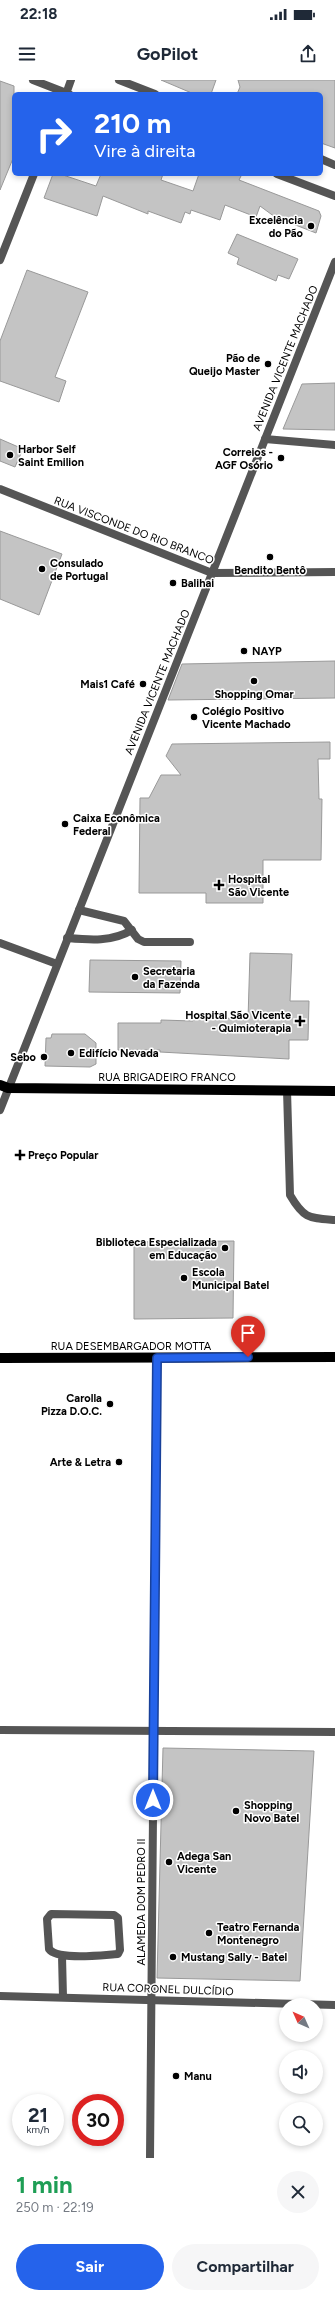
<!DOCTYPE html>
<html lang="pt">
<head>
<meta charset="utf-8">
<style>
  body { margin:0; font-family:Figtree,sans-serif; background:#f6f6f7; color:#1f2937; height:100vh; display:flex; flex-direction:column; font-size:15px; white-space:nowrap }
  * { box-sizing:border-box; margin:0 }
  p { font-size:13px; color:#747a83 }
  .icon { flex:none; width:22px; height:22px; fill:none; stroke:currentColor; stroke-width:2; stroke-linecap:round; stroke-linejoin:round }
  .map { position:relative; height:2078px; overflow:hidden }
  .side { display:flex; flex-direction:column; background:#fff; flex:1 }
  .side>* { flex:none }
  .top-card { position:absolute; left:12px; top:12px; width:311px; height:84px; border-radius:6px; box-shadow:0 2px 6px #0003; background:#2563eb; color:#fff; overflow:hidden }
  .needle { width:26px; rotate:315deg }
  .fabs { position:absolute; left:279px; top:1918px; display:grid; gap:8px }
  .fabs a { display:grid; place-items:center; width:44px; height:44px; border-radius:50%; background:#fff; box-shadow:0 2px 6px #0003; font-size:20px }
  .speed { position:absolute; left:12px; top:2014px; display:flex; gap:8px; font-size:20px; font-weight:700; text-align:center }
  .speed>* { display:grid; place-content:center; width:52px; height:52px; border-radius:50%; background:#fff; box-shadow:0 2px 6px #0003; line-height:1 }
  .speed small { font-size:10px; font-weight:400 }
  .speed .limit { border:6px solid #d22; background:#fff; color:#111 }
  .pin { position:absolute; display:grid; place-items:center; width:34px; height:34px; color:#fff; margin:-41px -17px; border-radius:50% 50% 50% 0; rotate:-45deg; box-shadow:0 0 4px #0007 }
  .pin .icon { rotate:45deg }
  .me { position:absolute; width:44px; margin:-22px; rotate:0deg; stroke-linejoin:round; filter:drop-shadow(0 0 3px #0008) }
  .turn { display:flex; align-items:center; gap:14px; height:84px; padding:0 16px; font-size:18px }
  .turn .icon { width:52px; height:52px; stroke-width:2.5 }
  .turn b { display:block; font-size:28px; line-height:34px }
  .round { display:grid; place-items:center; flex:none; width:42px; height:42px; border-radius:21px; background:#f6f6f7 }
  .headline { display:flex; align-items:center; justify-content:space-between; height:68px; padding:0 16px }
  h1 { font-size:24px; font-weight:700; line-height:30px; color:#1e9e55 }
  .cta { display:flex; gap:8px; margin-top:auto; padding:8px 16px }
  .cta a { flex:1; height:46px; border-radius:24px; background:#2563eb; color:#fff; font-size:16px; font-weight:700; line-height:46px; text-align:center }
  .cta a+a { background:#f6f6f7; color:#1f2937 }
  .status { display:flex; justify-content:space-between; align-items:center; height:28px; padding:0 20px; background:#fff; direction:ltr }
  .status svg { height:11px; fill:currentColor }
  header { display:flex; justify-content:space-between; align-items:center; height:52px; padding:0 16px; background:#fff; font-size:18px; font-weight:700 }
  .map>svg:first-child { display:block }
</style>
</head>
<body>
<div class="status"><b>22:18</b><svg viewBox="0 0 49 12"><path d="M0 12V9h3v3zM5 12V6h3v6zM10 12V3h3v9zM15 12V0h3v12zM26 1h20v11H26zM47 4h2v5h-2z"/></svg></div>
<header><svg class="icon" aria-label="menu" viewBox="0 0 24 24"><path d="M4 6h16M4 12h16M4 18h16"/></svg>GoPilot<svg class="icon" aria-label="share" viewBox="0 0 24 24"><path d="M12 15V3M7 8l5-5 5 5M5 13v7h14v-7"/></svg></header>
<div class="map">
<svg width="335" height="2078" viewBox="0 0 335 2078">
  <rect width="100%" height="100%" fill="#fff"/>
  <path fill="#c4c4c4" stroke="#999" d="M161 0H216L211 14H194Z
    M238 0H335V68L321 63V14H237L240 7Z
    M0 1 14 6V76L0 110Z
    M53 94H60L96 106 101 94H163L161 100 193 111 199 94H242L239 100 319 131 321 136 316 153 275 137 260 126 256 137 225 125 220 140 191 130 190 134 185 132 181 143 148 131V134L103 116 97 136 44 118Z
    M237 154 298 179 289 199 278 195 276 201 237 184 239 178 228 173Z
    M27 190 88 212 55 297 66 301 59 322 0 301V261Z
    M335 303V350L283 349 302 304Z
    M0 359 23 369 15 387 0 381Z
    M0 451 62 474 39 535 0 519Z
    M335 581V618L168 620 182 584Z
    M330 662V679H318L319 719H322L321 780H263V823H206V813H139L140 718H149L161 695H181L166 676 172 664Z
    M250 873 292 874 290 921H309L308 960H289V979L160 972V970H118V943H161V940L193 941V937L248 939Z
    M90 880 181 881 180 913 89 912Z
    M52 954H85L96 963V984L90 987 45 986 46 958H51Z
    M234 1161 233 1238 134 1239V1162Z
    M163 1668 314 1671 300 1901 157 1898Z"/>
  <g fill="none" stroke-linecap="round" stroke-linejoin="round">
    <path stroke="#555" stroke-width="8" d="M119 0 155 14
      M321 79 335 85
      M265 359 335 365
      M79 830 124 841 138 859 144 862H190
      M67 858C90 860 112 862 132 850
      M0 863 57 884
      M287 1010 290 1115C304 1139 309 1138 335 1140
      M51 1834 114 1835 118 1838 120 1870 118 1874C102 1875 58 1881 49 1869L47 1839Z
      M62 1876 63 1917"/>
    <path stroke="#555" stroke-width="8" d="M0 1650 335 1652
      M150 2078 157 1278"/>
    <path stroke="#555" stroke-width="8" d="M33 0 69 14
      M66 14 71 0
      M277 94 335 116
      M0 180 34 94
      M0 409 212 493 335 492
      M0 1030 335 182
      M0 1916 335 1925"/>
    <path stroke="#000" stroke-width="10" d="M0 1005 8 1008 335 1011
      M0 1278 335 1277"/>
  </g>
  <g fill="none" stroke-linecap="round" stroke-linejoin="round">
    <g stroke="#184099" stroke-width="10">
      <path id="route" d="M153 1720 157 1278 248 1277"/>
    </g>
    <use href="#route" stroke="#2563eb" stroke-width="7"/>
  </g>
  <g fill="#000" stroke="#fff" stroke-width="1.5">
    <circle cx="311" cy="146" r="4"/>
    <circle cx="268" cy="284" r="4"/>
    <circle cx="10" cy="375" r="4"/>
    <circle cx="281" cy="378" r="4"/>
    <circle cx="270" cy="477" r="4"/>
    <circle cx="42" cy="489" r="4"/>
    <circle cx="173" cy="503" r="4"/>
    <circle cx="244" cy="571" r="4"/>
    <circle cx="254" cy="601" r="4"/>
    <circle cx="143" cy="604" r="4"/>
    <circle cx="194" cy="637" r="4"/>
    <circle cx="65" cy="744" r="4"/>
    <path d="M217 799h4v4h4v4h-4v4h-4v-4h-4v-4h4z"/>
    <circle cx="135" cy="897" r="4"/>
    <path d="M298 935h4v4h4v4h-4v4h-4v-4h-4v-4h4z"/>
    <circle cx="71" cy="973" r="4"/>
    <circle cx="44" cy="977" r="4"/>
    <path d="M18 1069h4v4h4v4h-4v4h-4v-4h-4v-4h4z"/>
    <circle cx="225" cy="1168" r="4"/>
    <circle cx="184" cy="1198" r="4"/>
    <circle cx="110" cy="1324" r="4"/>
    <circle cx="119" cy="1382" r="4"/>
    <circle cx="236" cy="1731" r="4"/>
    <circle cx="169" cy="1782" r="4"/>
    <circle cx="209" cy="1853" r="4"/>
    <circle cx="173" cy="1877" r="4"/>
    <circle cx="176" cy="1996" r="4"/>
  </g>
  <g text-anchor="middle" stroke-width="3" stroke-linejoin="round" paint-order="stroke">
    <g font-size="11" font-weight="bold" fill="#000" stroke="#fff" text-anchor="start">
      <text x="303" y="144" text-anchor="end">Excelência<tspan x="303" dy="13">do Pão</tspan></text>
      <text x="260" y="282" text-anchor="end">Pão de<tspan x="260" dy="13">Queijo Master</tspan></text>
      <text x="18" y="373">Harbor Self<tspan x="18" dy="13">Saint Emilion</tspan></text>
      <text x="273" y="376" text-anchor="end">Correios -<tspan x="273" dy="13">AGF Osório</tspan></text>
      <text x="50" y="487">Consulado<tspan x="50" dy="13">de Portugal</tspan></text>
      <text x="270" y="494" text-anchor="middle">Bendito Bentô</text>
      <text x="181" y="507">Balihai</text>
      <text x="252" y="575">NAYP</text>
      <text x="135" y="608" text-anchor="end">Mais1 Café</text>
      <text x="254" y="618" text-anchor="middle">Shopping Omar</text>
      <text x="202" y="635">Colégio Positivo<tspan x="202" dy="13">Vicente Machado</tspan></text>
      <text x="73" y="742">Caixa Econômica<tspan x="73" dy="13">Federal</tspan></text>
      <text x="228" y="803">Hospital<tspan x="228" dy="13">São Vicente</tspan></text>
      <text x="143" y="895">Secretaria<tspan x="143" dy="13">da Fazenda</tspan></text>
      <text x="291" y="939" text-anchor="end">Hospital São Vicente<tspan x="291" dy="13">- Quimioterapia</tspan></text>
      <text x="79" y="977">Edifício Nevada</text>
      <text x="36" y="981" text-anchor="end">Sebo</text>
      <text x="28" y="1079">Preço Popular</text>
      <text x="217" y="1166" text-anchor="end">Biblioteca Especializada<tspan x="217" dy="13">em Educação</tspan></text>
      <text x="192" y="1196">Escola<tspan x="192" dy="13">Municipal Batel</tspan></text>
      <text x="102" y="1322" text-anchor="end">Carolla<tspan x="102" dy="13">Pizza D.O.C.</tspan></text>
      <text x="111" y="1386" text-anchor="end">Arte &amp; Letra</text>
      <text x="244" y="1729">Shopping<tspan x="244" dy="13">Novo Batel</tspan></text>
      <text x="177" y="1780">Adega San<tspan x="177" dy="13">Vicente</tspan></text>
      <text x="217" y="1851">Teatro Fernanda<tspan x="217" dy="13">Montenegro</tspan></text>
      <text x="181" y="1881">Mustang Sally - Batel</text>
      <text x="184" y="2000">Manu</text>
    </g>
    <g font-size="11" fill="#000" stroke="#fff">
      <text transform="translate(285 278) rotate(-68)" y="4">AVENIDA VICENTE MACHADO</text>
      <text transform="translate(134 450) rotate(21)" y="4">RUA VISCONDE DO RIO BRANCO</text>
      <text transform="translate(157 602) rotate(-68)" y="4">AVENIDA VICENTE MACHADO</text>
      <text x="167" y="1001">RUA BRIGADEIRO FRANCO</text>
      <text x="131" y="1270">RUA DESEMBARGADOR MOTTA</text>
      <text transform="translate(141 1822) rotate(-90)" y="4">ALAMEDA DOM PEDRO II</text>
      <text transform="translate(168 1909) rotate(2)" y="4">RUA CORONEL DULCÍDIO</text>
    </g>
  </g>
</svg>
<div class="fabs">
<a><svg class="needle" viewBox="-14 -14 28 28"><path d="M0-13l5 13h-10z" fill="#e53935"/><path d="M0 13l5-13h-10z" fill="#747a83"/></svg></a>
<a><svg class="icon" aria-label="sound" viewBox="0 0 24 24"><path d="M4 9h4l5-4v14l-5-4H4zM17 9q2 3 0 6"/></svg></a>
<a><svg class="icon" aria-label="search" viewBox="0 0 24 24"><circle cx="10" cy="10" r="6"/><path d="M15 15l6 6"/></svg></a>
</div>
<div class="speed"><div>21<small>km/h</small></div><div class="limit">30</div></div>
<div class="pin" style="left:248px;top:1277px;background:#d93025"><svg class="icon" aria-label="arrive" viewBox="0 0 24 24"><path d="M6 21V4h12l-3 4 3 4H6"/></svg></div>
<svg class="me" style="left:153px;top:1720px" viewBox="-20 -20 40 40"><circle r="17" fill="#2563eb" stroke="#fff" stroke-width="3"/><path d="M0-11L8 9 0 5-8 9z" fill="#fff"/></svg>
<div class="top-card">
<div class="turn"><svg class="icon" aria-label="right" viewBox="0 0 24 24"><path d="M7 20v-9h11M14 6l5 5-5 5"/></svg><div><b>210 m</b>Vire à direita</div></div>
</div>
</div>
<section class="side">
<div class="headline"><div><h1>1 min</h1><p>250 m · 22:19</p></div><a class="round"><svg class="icon" aria-label="close" viewBox="0 0 24 24"><path d="M6 6l12 12M18 6L6 18"/></svg></a></div>
<div class="cta"><a>Sair</a><a>Compartilhar</a></div>
</section>
</body>
</html>
